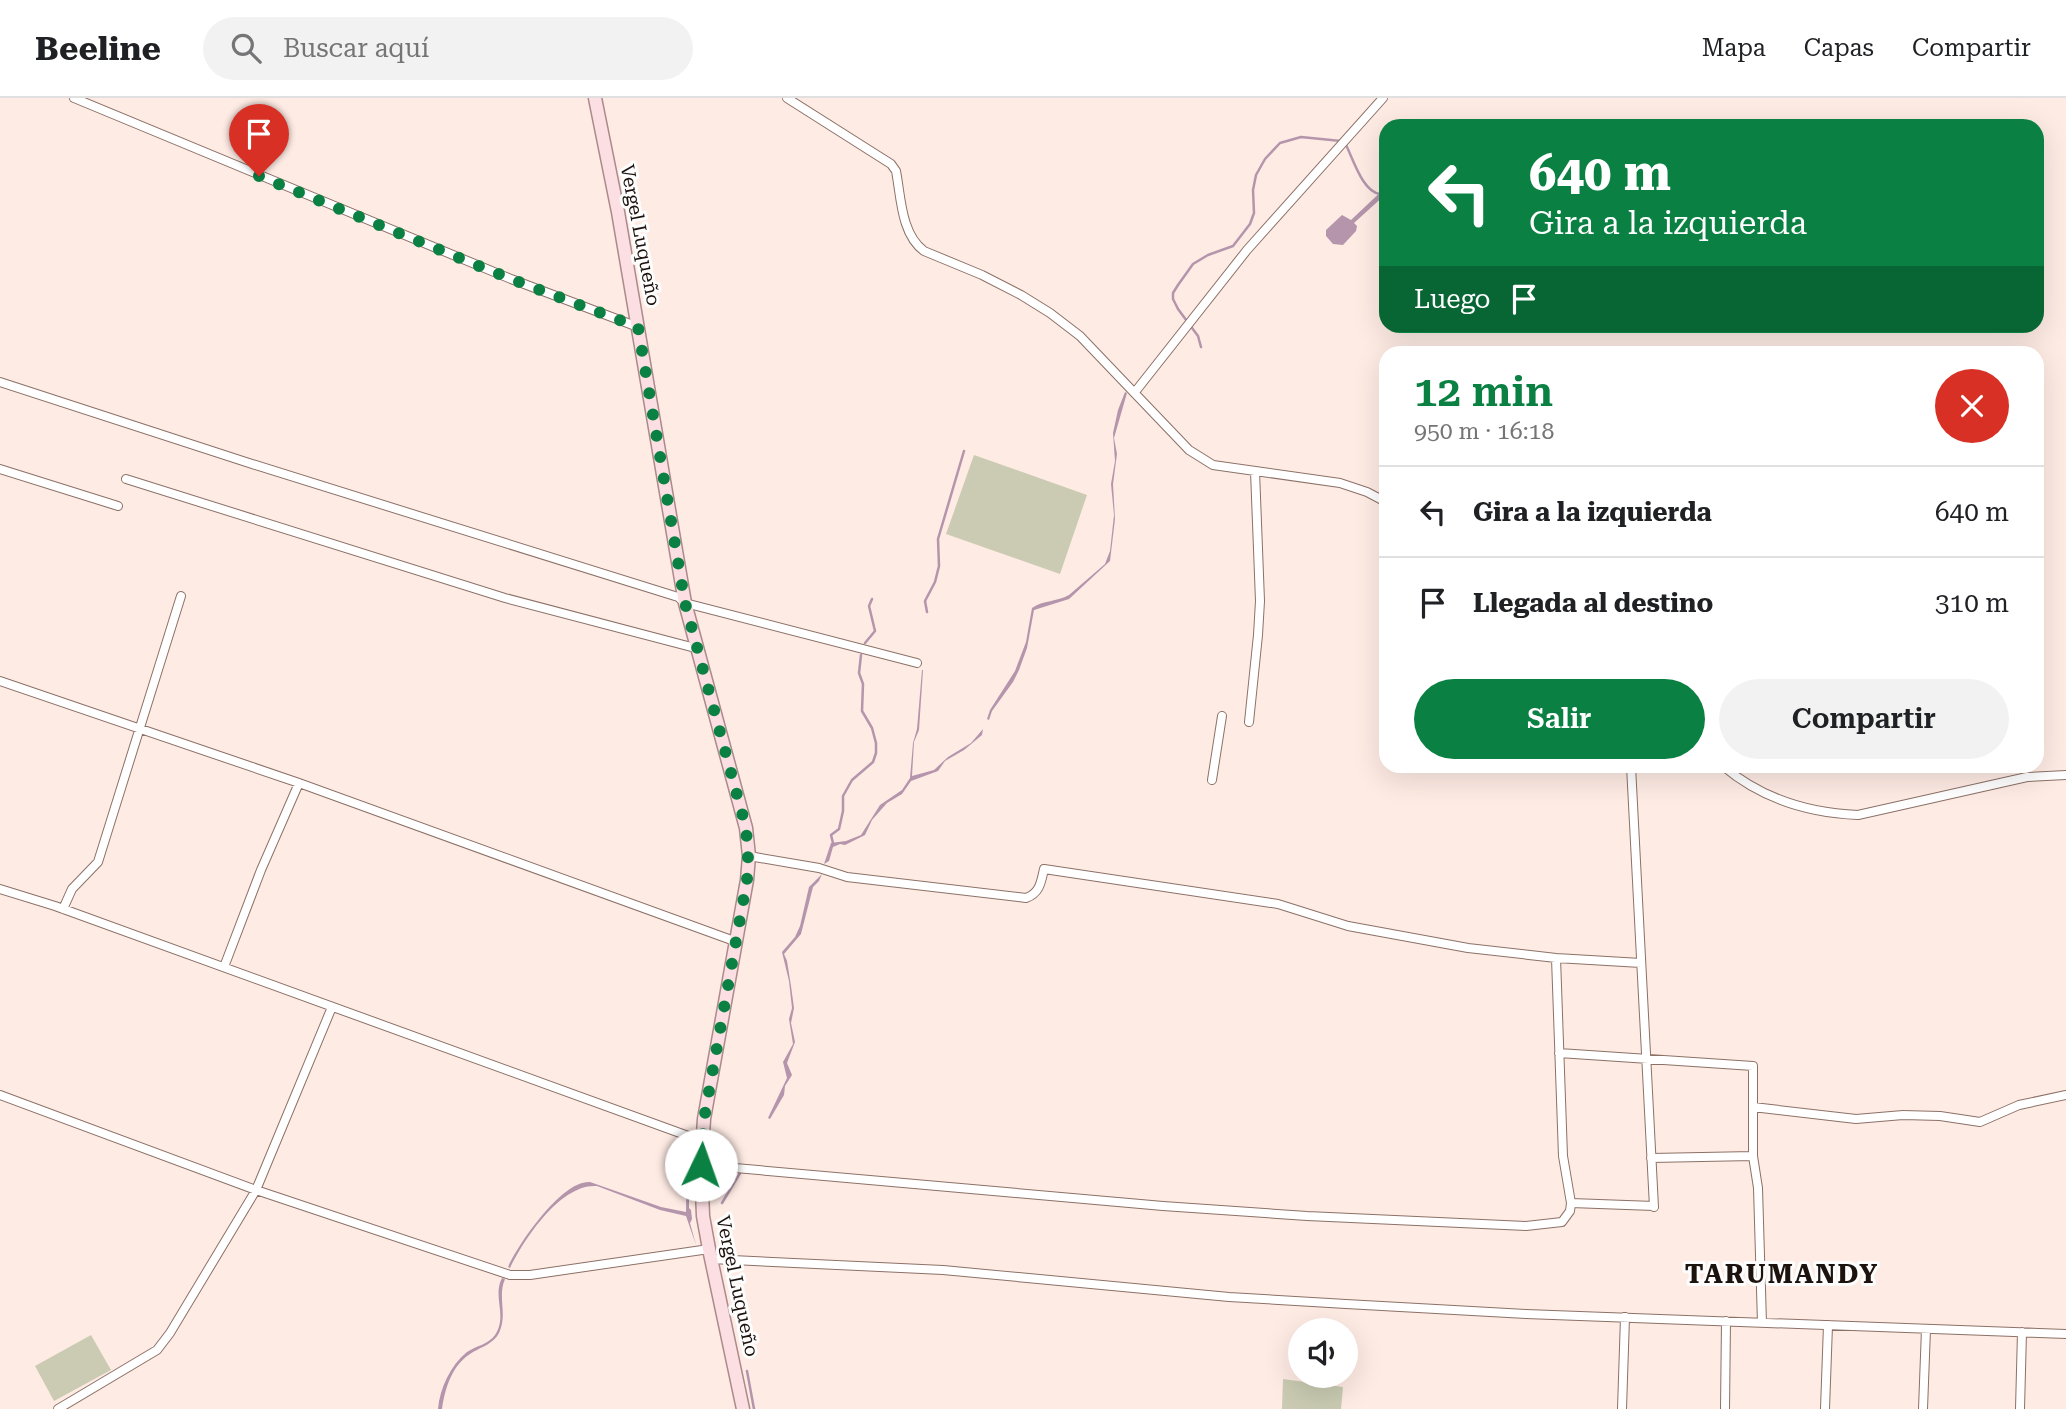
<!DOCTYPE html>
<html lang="es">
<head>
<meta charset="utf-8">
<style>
  body { margin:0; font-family:"Roboto Serif",serif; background:#f2f2f2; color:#202124; height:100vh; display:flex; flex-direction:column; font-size:26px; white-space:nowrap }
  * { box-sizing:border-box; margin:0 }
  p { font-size:23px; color:#757577 }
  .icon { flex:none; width:38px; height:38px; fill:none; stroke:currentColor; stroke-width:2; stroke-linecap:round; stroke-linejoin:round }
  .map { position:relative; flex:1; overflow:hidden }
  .sheet { position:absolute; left:1379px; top:248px; width:665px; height:427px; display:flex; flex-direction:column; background:#fff; border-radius:21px; box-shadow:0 7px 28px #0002 }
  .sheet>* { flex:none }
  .guide { position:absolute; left:1379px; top:21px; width:665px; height:214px; border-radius:21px; box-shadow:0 7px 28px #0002; background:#0b8043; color:#fff; overflow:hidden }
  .tools { position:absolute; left:1288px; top:1220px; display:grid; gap:14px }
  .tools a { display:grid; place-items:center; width:70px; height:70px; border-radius:50%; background:#fff; box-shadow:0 7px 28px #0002; font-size:35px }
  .pin { position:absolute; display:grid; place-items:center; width:60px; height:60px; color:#fff; margin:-72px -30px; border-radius:50% 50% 50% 0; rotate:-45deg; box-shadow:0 0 7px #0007 }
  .pin .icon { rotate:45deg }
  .me { position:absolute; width:77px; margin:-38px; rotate:3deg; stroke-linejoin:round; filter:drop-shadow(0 0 5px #0008) }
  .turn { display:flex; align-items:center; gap:24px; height:147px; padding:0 35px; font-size:32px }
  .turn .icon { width:91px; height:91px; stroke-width:2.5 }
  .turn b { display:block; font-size:49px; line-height:60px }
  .then { display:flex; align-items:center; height:66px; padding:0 35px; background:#0003; gap:14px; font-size:26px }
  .round { display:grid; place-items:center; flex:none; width:74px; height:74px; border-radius:37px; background:#f2f2f2 }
  .summary { display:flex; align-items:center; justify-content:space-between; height:119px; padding:0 35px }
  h1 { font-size:42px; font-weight:600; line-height:52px; color:#0b8043 }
  .cta { display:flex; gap:14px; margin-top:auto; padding:14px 35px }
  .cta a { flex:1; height:80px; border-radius:42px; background:#0b8043; color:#fff; font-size:28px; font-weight:600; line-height:80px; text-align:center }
  .cta a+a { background:#f2f2f2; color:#202124 }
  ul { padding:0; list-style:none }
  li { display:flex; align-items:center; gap:21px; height:91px; padding:0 35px; border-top:2px solid #e0e0e0 }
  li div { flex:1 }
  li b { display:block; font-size:26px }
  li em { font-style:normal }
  header { display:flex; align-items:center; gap:42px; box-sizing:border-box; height:98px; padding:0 35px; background:#fff; border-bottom:2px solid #e0e0e0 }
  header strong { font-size:33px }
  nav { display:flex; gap:38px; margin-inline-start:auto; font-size:24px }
  .search { width:490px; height:63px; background:#f2f2f2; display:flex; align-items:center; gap:18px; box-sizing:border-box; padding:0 24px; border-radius:38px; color:#757577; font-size:26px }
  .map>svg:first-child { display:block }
</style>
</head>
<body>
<header>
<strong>Beeline</strong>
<div class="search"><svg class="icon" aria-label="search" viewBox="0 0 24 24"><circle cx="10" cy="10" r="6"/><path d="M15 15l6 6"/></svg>Buscar aquí</div>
<nav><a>Mapa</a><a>Capas</a><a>Compartir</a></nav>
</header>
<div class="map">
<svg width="2066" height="1311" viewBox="0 0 2066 1311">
  <rect width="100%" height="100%" fill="#feebe4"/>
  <path fill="#cacbb2" d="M974 357 1087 397 1060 476 946 436Z
    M91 1237 111 1272 54 1303 35 1268Z
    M1283 1281 1343 1289 1341 1311H1282Z"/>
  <path fill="#b495ac" d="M1386 89V96L1354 125 1357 128 1356 133 1343 147 1333 146 1326 138V132L1342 117 1351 122Z
    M1125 294 1127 295 1114 340 1117 356 1113 386 1115 421 1110 463 1069 501 1034 512 1027 550 1019 572 1013 584 992 613 989 622 987 621 990 612 1015 573 1026 544 1032 510C1043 502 1057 504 1069 497L1105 466 1110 453 1114 417 1111 386 1115 363 1113 335 1118 312Z
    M922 572H923L919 632 914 644 912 678 934 672 948 659 971 645 983 631 982 637 964 652 945 663 938 673 911 683 902 696 887 705 872 722 865 737 845 747 840 746 833 749 829 763 824 766 831 745 846 743 861 737 880 707 902 692 910 680 913 645 917 631Z
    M822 776 819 783 813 789 801 836 784 856 787 863 791 888 794 910 791 925 795 944 787 965 792 977 785 988 784 997 770 1021 768 1020 787 980 783 964 793 946 789 921 792 910 789 883 782 854 795 839 800 828 809 789Z
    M687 1048H689V1110L691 1112 692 1121 690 1125 696 1147 686 1118 660 1112 597 1088C561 1085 524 1141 510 1170L508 1169C519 1145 562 1082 590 1084L661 1109 686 1114Z
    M502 1180 505 1181C497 1199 508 1216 499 1235 494 1245 482 1249 473 1254 452 1266 445 1290 442 1311H438C440 1290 450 1268 467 1254 476 1248 489 1246 495 1237 508 1217 492 1199 502 1180Z"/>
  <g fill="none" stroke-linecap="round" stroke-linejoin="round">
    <path stroke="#b495ac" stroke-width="2.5" d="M1346 47C1354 63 1363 94 1380 96L1386 92
      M1201 249 1198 238 1178 211 1173 201V195L1178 187 1193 166 1208 157 1233 148 1250 126 1254 115 1253 92 1256 77 1265 61 1280 45 1301 39 1341 43
      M927 514 925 503 935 484 939 468 938 441 964 353
      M865 545 875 533 869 508 872 501
      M833 745 831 737 839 731 843 713V698L852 682 873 664 876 655V645L872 630 862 613 863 586 859 575 861 557
      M722 1105 740 1075
      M747 1273 754 1311"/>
    <g stroke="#8c7167" stroke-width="10">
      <path id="minor" d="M74 0 511 181 638 229
        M787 0 891 66 896 73C901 99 901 136 924 153L982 177 1021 197 1050 215 1080 238 1189 352 1213 367 1340 385 1367 394 1386 404
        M0 284 249 365 678 499 685 505 917 565
        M1135 294 1247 152 1383 0
        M0 371 118 408
        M126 381 505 500 699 551
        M0 583 299 685 737 844
        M1249 624 1258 537 1260 503 1255 373
        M1631 668 1654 1109
        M1723 668C1762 701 1808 715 1858 717L2027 679 2066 677
        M1212 682 1222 618
        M749 758 819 770 847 779 1026 800C1040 795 1041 784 1044 771L1278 806 1348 828 1468 850 1556 860 1641 865
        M0 791 55 808 702 1043
        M63 811 72 791 98 764 181 498
        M224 869 261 772 299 685
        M1559 955 1753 968V1058L1758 1090 1762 1225
        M0 997 256 1092 510 1177H530L709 1151
        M1753 1009 1856 1021 1903 1017 1940 1018 1980 1024 2019 1007 2066 997
        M1651 1060 1753 1058
        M701 1067 1163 1108 1307 1118 1526 1128 1562 1124 1570 1113 1571 1105 1563 1058 1556 860
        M1571 1105 1654 1108
        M711 1161 943 1172 1229 1199 1346 1206 1526 1216 2066 1236
        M58 1311 157 1252 170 1235 256 1092 332 909
        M1622 1311 1625 1219
        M1725 1311 1726 1223
        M1825 1311 1828 1227
        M1923 1311 1926 1231
        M2020 1311 2022 1234"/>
    </g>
    <g stroke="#ac898b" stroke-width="15">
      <path id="primary" d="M595 0 618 114 685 505 746 730 749 758 747 782 704 1021 701 1067 703 1118 709 1151 743 1311"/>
    </g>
    <use href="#minor" stroke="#fff" stroke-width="8"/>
    <use href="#primary" stroke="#fbdfe2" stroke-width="12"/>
  </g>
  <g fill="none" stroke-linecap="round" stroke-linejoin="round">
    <path stroke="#0b8043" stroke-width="12" stroke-dasharray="0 21.6" d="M259 78 511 181 638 229 685 505 746 730 748 758 747 782 704 1021 701 1067"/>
  </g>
  <g text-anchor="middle" stroke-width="6" stroke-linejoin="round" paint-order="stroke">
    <g font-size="19" fill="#1c120e" stroke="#fdfdfd">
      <text transform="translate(641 137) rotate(79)" y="7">Vergel Luqueño</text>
      <text transform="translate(738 1188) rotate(78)" y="7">Vergel Luqueño</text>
    </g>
    <g font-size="26" font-weight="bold" letter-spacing="2" fill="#1c120e" stroke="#fdfdfd">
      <text x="1782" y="1185">TARUMANDY</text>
    </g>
  </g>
</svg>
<div class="tools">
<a><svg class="icon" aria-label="sound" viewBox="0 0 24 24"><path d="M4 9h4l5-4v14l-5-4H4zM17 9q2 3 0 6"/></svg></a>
</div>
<div class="pin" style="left:259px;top:78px;background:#d93025"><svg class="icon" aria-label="arrive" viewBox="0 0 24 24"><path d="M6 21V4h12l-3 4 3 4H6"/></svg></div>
<svg class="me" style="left:701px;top:1067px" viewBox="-20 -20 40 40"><circle r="19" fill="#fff"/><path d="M0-13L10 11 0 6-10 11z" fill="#0b8043"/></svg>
<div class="guide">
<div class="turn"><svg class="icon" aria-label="left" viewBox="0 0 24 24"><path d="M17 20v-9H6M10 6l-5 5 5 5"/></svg><div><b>640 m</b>Gira a la izquierda</div></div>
<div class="then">Luego<svg class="icon" aria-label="arrive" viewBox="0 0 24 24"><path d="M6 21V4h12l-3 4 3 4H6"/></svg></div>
</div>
<section class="sheet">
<div class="summary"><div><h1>12 min</h1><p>950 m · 16:18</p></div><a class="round" style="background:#d93025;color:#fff"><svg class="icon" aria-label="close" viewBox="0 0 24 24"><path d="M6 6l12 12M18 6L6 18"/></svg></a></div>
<ul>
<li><svg class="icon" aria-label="left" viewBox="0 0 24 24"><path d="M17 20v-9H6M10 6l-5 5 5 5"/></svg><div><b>Gira a la izquierda</b></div><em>640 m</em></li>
<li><svg class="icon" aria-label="arrive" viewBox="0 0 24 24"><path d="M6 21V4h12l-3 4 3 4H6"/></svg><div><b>Llegada al destino</b></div><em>310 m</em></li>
</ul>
<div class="cta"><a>Salir</a><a>Compartir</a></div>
</section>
</div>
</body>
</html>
